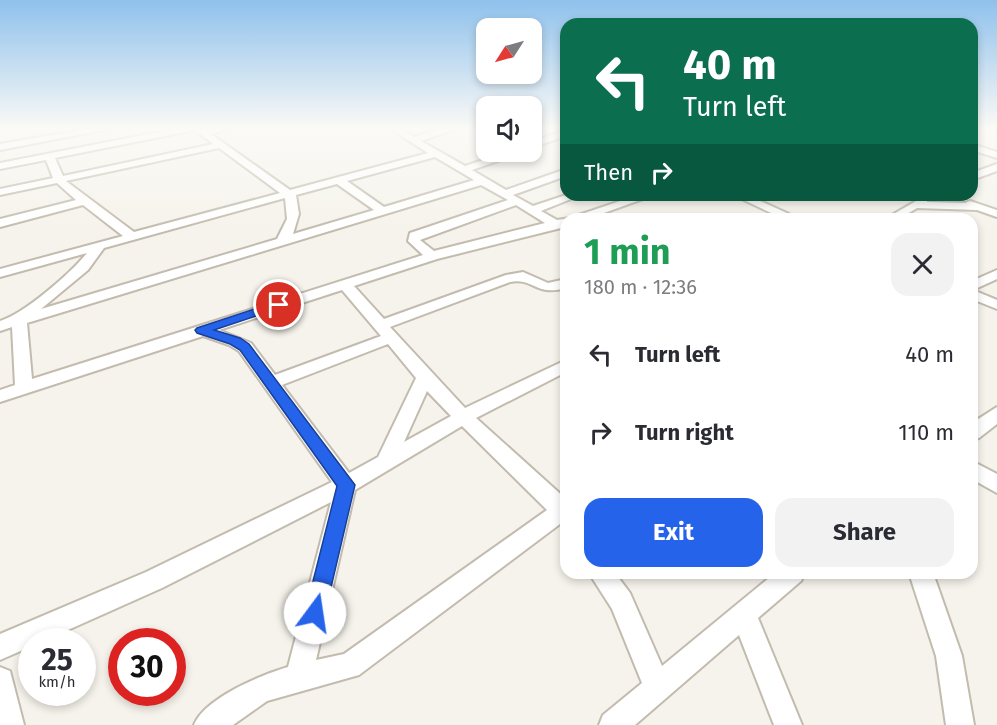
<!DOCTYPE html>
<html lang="en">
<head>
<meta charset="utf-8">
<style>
  body { margin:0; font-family:"Fira Sans",sans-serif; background:#f2f2f3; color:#2b2b33; height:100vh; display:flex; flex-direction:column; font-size:22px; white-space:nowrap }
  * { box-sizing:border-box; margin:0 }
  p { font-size:20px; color:#7c7c81 }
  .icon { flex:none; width:33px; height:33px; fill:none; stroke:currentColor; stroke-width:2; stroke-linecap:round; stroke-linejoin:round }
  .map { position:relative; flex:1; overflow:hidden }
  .drawer { position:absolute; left:560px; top:213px; width:418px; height:366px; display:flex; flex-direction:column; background:#fff; border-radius:18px; box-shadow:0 3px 9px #0003 }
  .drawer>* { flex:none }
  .hud { position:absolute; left:560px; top:18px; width:418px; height:183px; border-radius:18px; box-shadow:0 3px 9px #0003; background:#0b6e4f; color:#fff; overflow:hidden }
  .needle { width:39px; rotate:234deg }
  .controls { position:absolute; left:476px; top:18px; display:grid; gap:12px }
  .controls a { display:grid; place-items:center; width:66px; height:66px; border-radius:12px; background:#fff; box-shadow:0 3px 9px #0003; font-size:30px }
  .speed { position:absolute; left:18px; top:628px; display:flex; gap:12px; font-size:30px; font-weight:700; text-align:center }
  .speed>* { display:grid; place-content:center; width:78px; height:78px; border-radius:50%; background:#fff; box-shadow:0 3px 9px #0003; line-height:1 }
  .speed small { font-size:15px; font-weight:400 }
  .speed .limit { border:9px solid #d22; background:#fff; color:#111 }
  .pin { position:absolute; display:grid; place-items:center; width:51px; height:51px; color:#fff; margin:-26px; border:3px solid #fff; border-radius:50%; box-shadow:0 2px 6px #0007 }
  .me { position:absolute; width:66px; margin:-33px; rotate:14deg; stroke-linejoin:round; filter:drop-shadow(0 0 4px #0008) }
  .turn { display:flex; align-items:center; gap:21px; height:126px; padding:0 24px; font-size:27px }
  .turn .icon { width:78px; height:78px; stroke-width:2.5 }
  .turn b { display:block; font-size:42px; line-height:51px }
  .then { display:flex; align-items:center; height:57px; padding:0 24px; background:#0003; gap:12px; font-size:22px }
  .round { display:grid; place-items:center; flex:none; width:63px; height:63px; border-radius:18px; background:#f2f2f3 }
  .overview { display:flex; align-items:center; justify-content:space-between; height:102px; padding:0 24px }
  h1 { font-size:36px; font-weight:700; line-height:45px; color:#1e9e55 }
  .action { display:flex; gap:12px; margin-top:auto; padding:12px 24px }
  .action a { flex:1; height:69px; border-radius:18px; background:#2563eb; color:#fff; font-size:24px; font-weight:700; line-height:69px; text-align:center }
  .action a+a { background:#f2f2f3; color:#2b2b33 }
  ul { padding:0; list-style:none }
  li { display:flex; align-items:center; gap:18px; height:78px; padding:0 24px }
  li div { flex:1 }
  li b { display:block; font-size:22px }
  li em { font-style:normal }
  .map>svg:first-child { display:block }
</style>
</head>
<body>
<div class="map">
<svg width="997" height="725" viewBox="0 0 997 725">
  <rect width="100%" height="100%" fill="#f6f3ec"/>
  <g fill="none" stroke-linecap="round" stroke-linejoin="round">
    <g stroke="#c2bbae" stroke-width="4">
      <path id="minor" d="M93 128H114L0 150V144Z
        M179 128H231L211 134 290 190 428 153 389 128H400L414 137 443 128H458L421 141 465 166 507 152H519L518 154 472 170 506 190 566 169V176L513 195 533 206 566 195H581L541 211 557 220 570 218 638 195H654L587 219H566V225L561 228 437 259 354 286 384 319 506 275 523 272 548 283 566 279V288C535 297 534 277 510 282L390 327 465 408 566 360V372L476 418 566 499V526L560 524 359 675 267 701 233 725H194C205 698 261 675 288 667L331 502 162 588 41 642H32V646L0 660V634L146 572 332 482 239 351 229 345 203 336 0 402V390L15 385 12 327 0 331V321C24 314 71 273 87 253L0 277V269L123 236 83 205 0 227V219L76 200 57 183 0 195V189L53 178 46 160 0 169V163ZM195 130 213 144 63 176 55 158ZM219 148 280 193 134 232 66 181ZM435 157 474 180 384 207 347 181ZM337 184 374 210 293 234 299 214 296 195ZM481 185 508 200 410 233 408 241 423 255 32 379 27 323ZM285 198 287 219 277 239 41 309 88 270 104 248ZM516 205 545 223 434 251 420 240ZM342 290 381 336 275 375 251 343 219 330ZM388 344 416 378 378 457 349 473 282 385ZM427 391 451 416 404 442ZM462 426 547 510 344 654 316 660 355 490Z
        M566 130V136L531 148V142Z
        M972 144 997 152V158L972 150Z
        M997 164V171L972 180V173Z
        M733 195H747L800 219H784Z
        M923 197 927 198V202L965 203 970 201 997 210V217L977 210 917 208 899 219H885Z
        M997 270V279L973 290 997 300V309L972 299V281Z
        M997 407V424L979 438 972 440V423Z
        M972 461 997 474V493L972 479Z
        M589 573H615L630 593 662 666 775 573H805L801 581 758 618 802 725H774L739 635 635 725H599L603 715 642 683 612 609Z
        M909 573H933L962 656 974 725H946L936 656Z
        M0 667 10 671 24 725H0Z"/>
    </g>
    <use href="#minor" fill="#fff" fill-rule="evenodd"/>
  </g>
  <linearGradient id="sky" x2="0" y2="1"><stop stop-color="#8fc1ec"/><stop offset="0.56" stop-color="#fbfaf6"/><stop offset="1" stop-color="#fbfaf6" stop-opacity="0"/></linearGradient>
  <rect width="997" height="230" fill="url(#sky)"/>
  <path fill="#2563eb" stroke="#184099" stroke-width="1.5" d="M279 301 283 302V307L214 330 240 338 249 344 355 485 325 613 322 620 315 623 308 620 305 613 337 486 240 350 230 344 197 333 195 330 197 328Z"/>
</svg>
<div class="controls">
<a><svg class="needle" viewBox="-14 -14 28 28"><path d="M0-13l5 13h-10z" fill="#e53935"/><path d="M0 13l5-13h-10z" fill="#7c7c81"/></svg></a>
<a><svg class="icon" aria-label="sound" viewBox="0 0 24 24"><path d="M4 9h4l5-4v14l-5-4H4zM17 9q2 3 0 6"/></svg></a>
</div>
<div class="speed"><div>25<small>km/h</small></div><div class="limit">30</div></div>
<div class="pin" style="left:279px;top:305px;background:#d93025"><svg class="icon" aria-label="arrive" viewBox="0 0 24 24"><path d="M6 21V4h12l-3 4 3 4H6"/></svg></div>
<svg class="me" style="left:315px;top:613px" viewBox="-20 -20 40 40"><circle r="19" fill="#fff"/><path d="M0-13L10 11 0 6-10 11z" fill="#2563eb"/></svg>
<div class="hud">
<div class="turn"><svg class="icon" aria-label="left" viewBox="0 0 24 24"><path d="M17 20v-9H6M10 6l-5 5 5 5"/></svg><div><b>40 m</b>Turn left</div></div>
<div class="then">Then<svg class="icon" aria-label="right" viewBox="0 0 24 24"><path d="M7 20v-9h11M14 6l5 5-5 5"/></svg></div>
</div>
<section class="drawer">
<div class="overview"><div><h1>1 min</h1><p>180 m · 12:36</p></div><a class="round"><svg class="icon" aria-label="close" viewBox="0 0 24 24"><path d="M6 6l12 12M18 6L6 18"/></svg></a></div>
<ul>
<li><svg class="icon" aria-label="left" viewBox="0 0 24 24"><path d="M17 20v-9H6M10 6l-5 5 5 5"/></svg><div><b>Turn left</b></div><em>40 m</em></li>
<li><svg class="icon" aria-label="right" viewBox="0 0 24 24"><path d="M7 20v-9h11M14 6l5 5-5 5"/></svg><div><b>Turn right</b></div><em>110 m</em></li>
</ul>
<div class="action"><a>Exit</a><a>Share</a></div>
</section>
</div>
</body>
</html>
